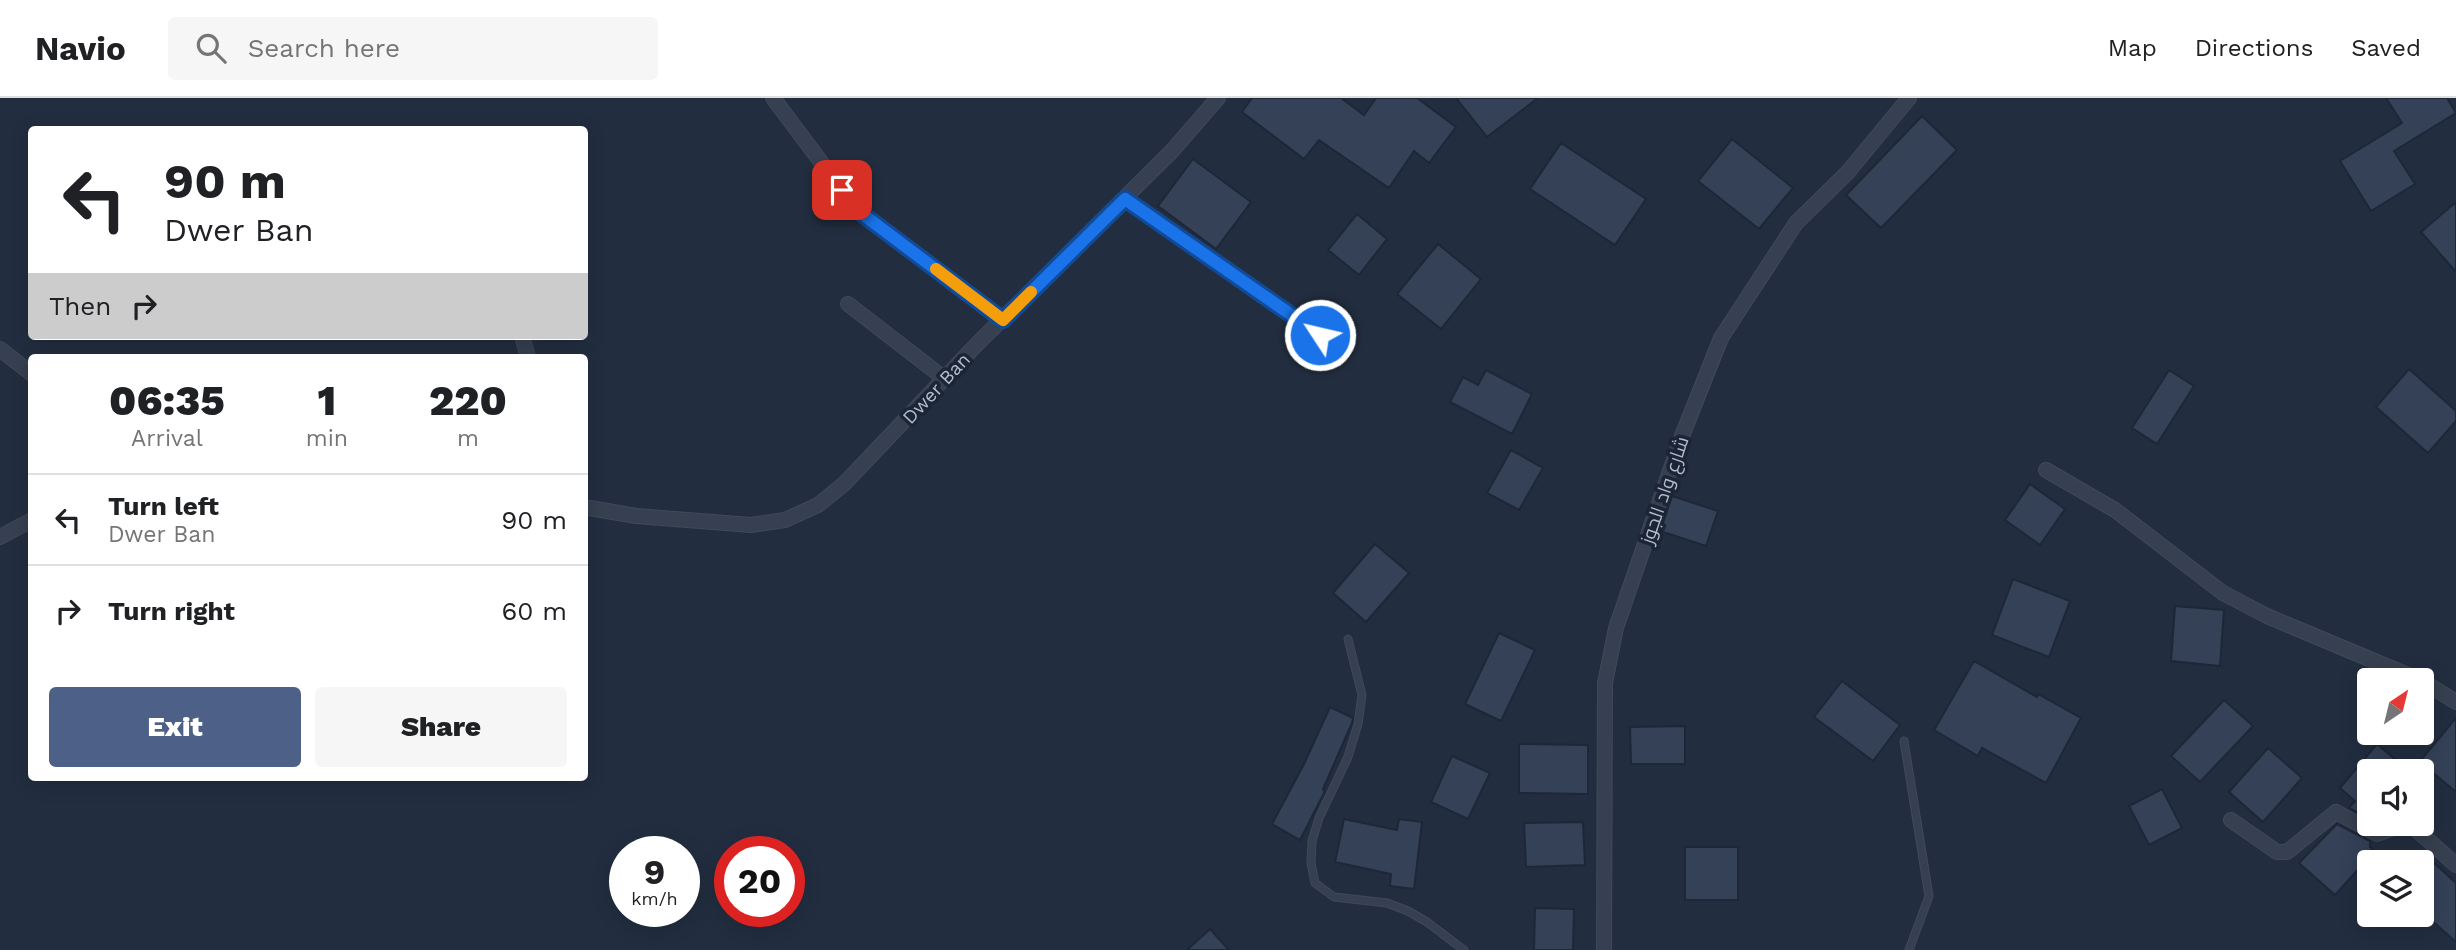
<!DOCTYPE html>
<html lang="en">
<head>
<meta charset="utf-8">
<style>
  body { margin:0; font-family:"Work Sans",Cairo,sans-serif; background:#f6f6f6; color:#202124; height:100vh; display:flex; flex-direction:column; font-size:26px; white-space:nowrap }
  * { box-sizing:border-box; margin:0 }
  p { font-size:23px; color:#757577 }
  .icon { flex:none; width:38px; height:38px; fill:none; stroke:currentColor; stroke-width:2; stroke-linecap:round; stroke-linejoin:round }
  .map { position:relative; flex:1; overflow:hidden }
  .panel { position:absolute; left:28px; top:256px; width:560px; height:427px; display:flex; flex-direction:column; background:#fff; border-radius:7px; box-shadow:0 4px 18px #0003 }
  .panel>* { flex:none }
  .banner { position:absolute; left:28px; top:28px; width:560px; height:214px; border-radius:7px; box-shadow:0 4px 18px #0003; background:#fff; color:#202124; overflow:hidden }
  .needle { width:46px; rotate:35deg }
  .tools { position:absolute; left:2357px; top:570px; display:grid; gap:14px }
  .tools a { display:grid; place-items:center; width:77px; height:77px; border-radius:7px; background:#fff; box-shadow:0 4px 18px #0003; font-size:35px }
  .speed { position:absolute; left:609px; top:738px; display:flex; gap:14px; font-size:35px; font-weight:700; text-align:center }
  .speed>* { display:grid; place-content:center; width:91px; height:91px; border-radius:50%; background:#fff; box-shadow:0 4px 18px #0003; line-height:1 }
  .speed small { font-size:18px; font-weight:400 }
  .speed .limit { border:10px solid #d22; background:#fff; color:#111 }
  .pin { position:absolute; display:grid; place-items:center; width:60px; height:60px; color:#fff; margin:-30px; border-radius:14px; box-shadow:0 4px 10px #0006 }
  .me { position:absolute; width:77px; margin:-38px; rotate:305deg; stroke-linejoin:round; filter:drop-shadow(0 0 5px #0008) }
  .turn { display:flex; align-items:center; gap:24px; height:147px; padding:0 21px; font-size:32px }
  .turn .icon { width:91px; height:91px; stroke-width:2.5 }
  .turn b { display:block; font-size:49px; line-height:60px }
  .then { display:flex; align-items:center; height:66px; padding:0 21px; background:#0003; gap:14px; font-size:26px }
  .eta { display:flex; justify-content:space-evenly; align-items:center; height:119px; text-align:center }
  .eta b { font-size:42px; font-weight:800; line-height:49px }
  .cta { display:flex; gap:14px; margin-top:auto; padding:14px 21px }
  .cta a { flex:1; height:80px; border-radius:7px; background:#4d6087; color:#fff; font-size:28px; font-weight:800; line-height:80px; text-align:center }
  .cta a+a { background:#f6f6f6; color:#202124 }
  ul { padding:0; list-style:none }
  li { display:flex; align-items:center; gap:21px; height:91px; padding:0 21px; border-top:2px solid #e0e0e0 }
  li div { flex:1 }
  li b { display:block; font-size:26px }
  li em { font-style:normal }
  header { display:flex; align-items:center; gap:42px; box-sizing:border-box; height:98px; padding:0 35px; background:#fff; border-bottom:2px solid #e0e0e0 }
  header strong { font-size:33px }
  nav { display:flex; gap:38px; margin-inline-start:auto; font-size:24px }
  .search { width:490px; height:63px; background:#f6f6f6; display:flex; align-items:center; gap:18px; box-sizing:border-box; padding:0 24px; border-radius:7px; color:#757577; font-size:26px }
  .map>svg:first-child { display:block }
</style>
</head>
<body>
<header>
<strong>Navio</strong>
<div class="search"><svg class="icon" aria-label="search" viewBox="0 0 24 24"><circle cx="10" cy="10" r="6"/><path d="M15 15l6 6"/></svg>Search here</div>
<nav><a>Map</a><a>Directions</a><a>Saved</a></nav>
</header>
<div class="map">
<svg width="2456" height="852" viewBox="0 0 2456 852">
  <rect width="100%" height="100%" fill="#222e40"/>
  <path fill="#344157" stroke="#1e2737" stroke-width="2" d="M1252 0H1341L1364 17 1376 0H1417L1456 29 1429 65 1414 53 1389 90 1319 42 1304 61 1242 14Z
    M1456 0H1538L1487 39Z
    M2386 0H2447L2456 15 2394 53 2415 86 2371 113 2340 63 2402 25Z
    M1922 18 1957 52 1881 130 1846 97Z
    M1732 41 1793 90 1759 131 1698 83Z
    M1561 45 1646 101 1615 147 1530 91Z
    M1193 61 1251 104 1216 151 1158 108Z
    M2456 104V174L2421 134Z
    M1357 116 1387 141 1359 177 1328 152Z
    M1438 146 1481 181 1441 231 1397 196Z
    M2409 271 2456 313V323L2428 355 2376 309Z
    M1486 272 1532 296 1512 336 1450 304 1463 279 1478 287Z
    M2169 272 2194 288 2157 346 2132 330Z
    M1511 352 1543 370 1519 412 1487 395Z
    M2030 386 2065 411 2040 447 2005 422Z
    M1672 398 1718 413 1706 448 1660 433Z
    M1375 446 1409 475 1366 524 1333 495Z
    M2013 481 2070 503 2049 559 1992 537Z
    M2175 508 2224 512 2220 568 2171 563Z
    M1499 535 1535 552 1501 623 1465 606Z
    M1974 563 2037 599 2038 596 2081 620 2046 685 1982 650 1978 658 1934 632Z
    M1842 583 1900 627 1873 663 1814 619Z
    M2224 602 2253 628 2200 684 2171 658Z
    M1330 609 1353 620 1352 625 1323 691 1325 693 1300 742 1272 726 1304 666Z
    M2456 620V694L2432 674H2411Z
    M1685 628V666H1631L1630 629Z
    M1519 646 1588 647V696L1519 695Z
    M2377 646 2410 674H2370V721L2349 710 2355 703 2340 690Z
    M2268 650 2302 680 2263 724 2229 694Z
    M1452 658 1490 675 1468 721 1431 704Z
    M2162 691 2182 730 2149 747 2129 708Z
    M1344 721 1397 732 1399 721 1422 724 1414 791 1390 788 1391 776 1335 764Z
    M1583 724 1585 767 1526 769 1524 725Z
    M2337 726 2370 743V749L2374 754 2335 797 2299 765Z
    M1685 749H1738V802H1685Z
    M2422 754 2456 785V844L2422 814Z
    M1535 810 1574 811 1573 852H1534Z
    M1210 831 1229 852H1187Z"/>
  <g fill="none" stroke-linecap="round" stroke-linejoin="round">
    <g stroke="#404959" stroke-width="9">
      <path id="lane" d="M1125 101 1319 237
        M1348 541 1362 597 1358 626 1348 659 1319 720 1312 743 1311 765 1315 785 1334 799 1387 805 1408 813 1427 824 1464 852
        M1904 643 1929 798 1909 852"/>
    </g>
    <g stroke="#404959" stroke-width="16">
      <path id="street" d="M773 0 857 112 1003 222
        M848 206 945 281
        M522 238 528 259
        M0 251 32 276
        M2046 372 2115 412 2223 495 2267 518 2422 583 2456 604
        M584 409 636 418 751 427 785 422 818 407 844 386 979 244 1172 53 1218 0
        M0 439 32 422
        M2231 722 2277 754H2287L2336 714 2377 736 2405 726
        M2410 726 2456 767
        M1604 852 1605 585 1616 530 1682 338 1721 240 1796 125 1848 74 1909 0"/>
    </g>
    <use href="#lane" stroke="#374050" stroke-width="7"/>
    <use href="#street" stroke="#374050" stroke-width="14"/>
  </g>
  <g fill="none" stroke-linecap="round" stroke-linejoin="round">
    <g stroke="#114b97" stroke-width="18">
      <path id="route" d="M842 92 857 112 1003 222 1125 101 1320 237"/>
    </g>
    <use href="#route" stroke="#1a73e8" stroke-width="12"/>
    <path stroke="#f59e0b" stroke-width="12" d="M936 171 1003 222 1031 194"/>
  </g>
  <g text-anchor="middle" stroke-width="7" stroke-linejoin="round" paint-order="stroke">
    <g font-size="19" fill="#b3bbcb" stroke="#1c2535">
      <text transform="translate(936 290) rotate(-47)" y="7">Dwer Ban</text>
      <text transform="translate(1664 392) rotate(-71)" y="7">شارع واد الجوز</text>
    </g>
  </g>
</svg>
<div class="tools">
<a><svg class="needle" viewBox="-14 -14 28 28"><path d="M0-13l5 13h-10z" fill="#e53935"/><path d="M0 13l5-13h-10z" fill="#757577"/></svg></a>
<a><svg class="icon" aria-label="sound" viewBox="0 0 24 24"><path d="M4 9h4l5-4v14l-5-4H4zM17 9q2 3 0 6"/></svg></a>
<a><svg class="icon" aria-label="layers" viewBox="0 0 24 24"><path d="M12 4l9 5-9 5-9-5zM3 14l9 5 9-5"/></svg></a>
</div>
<div class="speed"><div>9<small>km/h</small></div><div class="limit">20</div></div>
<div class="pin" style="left:842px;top:92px;background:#d93025"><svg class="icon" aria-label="arrive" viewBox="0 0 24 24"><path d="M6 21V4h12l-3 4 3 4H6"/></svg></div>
<svg class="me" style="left:1320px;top:237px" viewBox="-20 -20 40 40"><circle r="17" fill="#1a73e8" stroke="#fff" stroke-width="3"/><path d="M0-11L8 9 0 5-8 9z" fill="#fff"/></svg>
<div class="banner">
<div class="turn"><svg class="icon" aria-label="left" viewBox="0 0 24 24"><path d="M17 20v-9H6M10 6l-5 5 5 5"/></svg><div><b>90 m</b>Dwer Ban</div></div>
<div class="then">Then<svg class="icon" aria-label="right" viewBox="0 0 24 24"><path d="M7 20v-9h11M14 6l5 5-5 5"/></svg></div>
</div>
<section class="panel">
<div class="eta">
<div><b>06:35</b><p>Arrival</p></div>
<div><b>1</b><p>min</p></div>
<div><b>220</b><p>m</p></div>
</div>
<ul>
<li><svg class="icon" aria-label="left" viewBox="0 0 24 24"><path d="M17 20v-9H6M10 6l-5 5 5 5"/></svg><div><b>Turn left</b><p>Dwer Ban</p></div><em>90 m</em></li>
<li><svg class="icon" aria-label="right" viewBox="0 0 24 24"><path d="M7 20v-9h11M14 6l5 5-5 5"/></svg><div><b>Turn right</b></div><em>60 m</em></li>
</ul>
<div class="cta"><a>Exit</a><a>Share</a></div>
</section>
</div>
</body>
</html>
